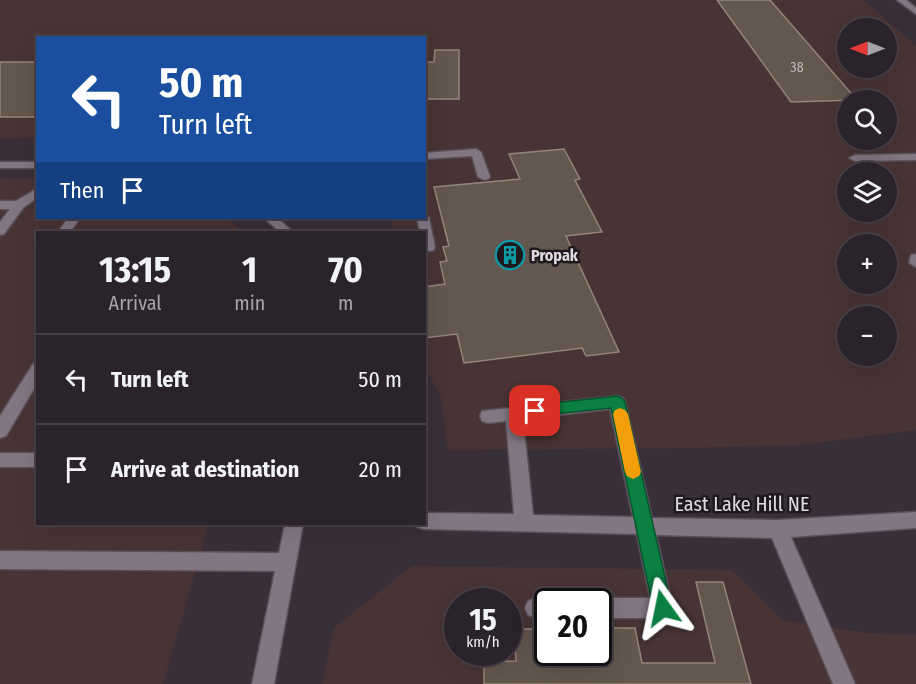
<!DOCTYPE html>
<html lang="en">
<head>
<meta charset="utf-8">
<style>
  body { margin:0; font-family:"Fira Sans Condensed",sans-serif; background:#372f37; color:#f1f3f6; height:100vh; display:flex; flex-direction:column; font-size:22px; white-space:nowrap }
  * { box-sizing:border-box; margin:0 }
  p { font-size:20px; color:#a6a4a9 }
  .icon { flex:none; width:33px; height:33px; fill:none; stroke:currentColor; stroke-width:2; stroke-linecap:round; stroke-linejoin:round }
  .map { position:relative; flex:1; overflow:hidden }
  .side { position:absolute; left:36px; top:231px; width:390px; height:294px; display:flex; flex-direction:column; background:#2b232b; border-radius:0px; box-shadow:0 6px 24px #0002,0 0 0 2px #474047 }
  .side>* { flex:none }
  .top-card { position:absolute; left:36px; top:36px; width:390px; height:183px; border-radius:0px; box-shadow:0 6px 24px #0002,0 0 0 2px #474047; background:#1a4fa0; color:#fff; overflow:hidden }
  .needle { width:39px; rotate:270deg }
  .fabs { position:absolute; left:837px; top:18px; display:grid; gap:12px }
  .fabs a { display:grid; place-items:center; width:60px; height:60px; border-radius:50%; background:#2b232b; box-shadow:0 6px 24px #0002,0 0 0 2px #474047; font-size:30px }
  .speed { position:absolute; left:444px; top:588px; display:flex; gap:12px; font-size:30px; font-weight:700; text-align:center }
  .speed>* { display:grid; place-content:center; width:78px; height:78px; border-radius:50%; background:#2b232b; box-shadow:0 6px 24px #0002,0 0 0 2px #474047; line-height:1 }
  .speed small { font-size:15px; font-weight:400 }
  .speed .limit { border:3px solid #111; border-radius:9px; background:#fff; color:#111 }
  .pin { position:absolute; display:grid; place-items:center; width:51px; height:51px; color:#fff; margin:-26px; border-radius:12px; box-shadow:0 3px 9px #0006 }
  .me { position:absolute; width:66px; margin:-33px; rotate:348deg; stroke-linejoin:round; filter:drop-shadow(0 0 4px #0008) }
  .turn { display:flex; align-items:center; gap:21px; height:126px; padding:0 24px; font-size:27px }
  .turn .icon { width:78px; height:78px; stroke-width:2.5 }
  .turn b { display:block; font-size:42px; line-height:51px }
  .then { display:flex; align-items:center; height:57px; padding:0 24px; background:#0003; gap:12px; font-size:22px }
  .eta { display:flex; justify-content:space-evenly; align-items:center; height:102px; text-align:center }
  .eta b { font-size:36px; font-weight:700; line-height:42px }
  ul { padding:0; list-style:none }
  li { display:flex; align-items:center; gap:18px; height:90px; padding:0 24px; border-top:2px solid #474047 }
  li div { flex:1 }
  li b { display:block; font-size:22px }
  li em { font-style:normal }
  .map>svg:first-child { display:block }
</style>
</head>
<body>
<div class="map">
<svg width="916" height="684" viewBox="0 0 916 684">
  <rect width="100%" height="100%" fill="#392f39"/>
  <path fill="#493435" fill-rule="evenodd" d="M0 0H864L916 46V430L800 445 685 448 447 450 441 397 425 367 424 232H392L390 218H424V38H38L37 138H0ZM848 28H886V68H848ZM848 100H886V140H848ZM848 172H886V212H848ZM848 244H886V284H848ZM848 316H886V356H848Z
    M0 179H37L38 218H220L232 223 242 232H38V524H209L163 684H0Z
    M412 566 732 570 782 620 866 633 916 635V684H322L334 628ZM458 602H508V652H458ZM548 602H598V652H548Z"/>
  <path fill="#64574d" stroke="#93857a" stroke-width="1.5" d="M717 0H770L857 100 791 102Z
    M435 50H459V99H424V62H434Z
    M0 62H38V117H0Z
    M564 149 580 179 575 180 602 232 566 236 619 352 586 356 582 348 464 363 457 334 424 338V287L445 284 440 262 447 261 443 247 449 246 434 187 520 179 509 154Z
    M696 582H723L751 684H484V662L516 661 514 629H548V652H598V628H635L642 663H715Z"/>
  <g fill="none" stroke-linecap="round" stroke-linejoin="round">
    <g stroke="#574e56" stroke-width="3">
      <path id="minor" d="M897 0H906L916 8V14Z
        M476 149 481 152 490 177 488 179 484 180 478 177 472 156 424 159V153Z
        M916 154V160L855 161 849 158 855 155Z
        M0 162H38V168H0Z
        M38 188V197L23 208 4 234 0 235V222L10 209H0V201H16Z
        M424 215 429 218 435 247 434 250 424 252V232H420L417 218H424Z
        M68 218H80L70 232H58Z
        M264 218H277L293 232H280Z
        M916 254V267L909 263 911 255Z
        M38 362V382L6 436 0 438V416L33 364Z
        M617 396 623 398 625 402 652 518 778 520 916 512V528L791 537 855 684H833L772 538 656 535 673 608 670 615 663 618H598V602H590L598 598H650L637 534 424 529 417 527 416 524H424V513L514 514 506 421 488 423 482 421 480 416 482 411ZM610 409 633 517 533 515 523 419Z
        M0 453H38V467H0Z
        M285 524H303L274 684H252L275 571 0 569V551L279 553Z
        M535 598H548L555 601 548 602V618H535L528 615 525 608 528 601Z"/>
    </g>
    <use href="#minor" fill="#827682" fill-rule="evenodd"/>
  </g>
  <path fill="#0b8043" stroke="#07532c" stroke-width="1.5" d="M617 396 622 398 625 402 672 608 670 615 663 618 656 615 653 608 611 408 535 416 530 415 527 411 530 406 535 405Z"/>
  <path fill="#f59e0b" d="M620 408 625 410 628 414 641 472 639 476 633 479 627 476 625 472 613 414 615 410Z"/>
  <defs>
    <g id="building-ring" transform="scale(1.5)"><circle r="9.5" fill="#1e191d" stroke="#0f9aa8" stroke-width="1.5"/><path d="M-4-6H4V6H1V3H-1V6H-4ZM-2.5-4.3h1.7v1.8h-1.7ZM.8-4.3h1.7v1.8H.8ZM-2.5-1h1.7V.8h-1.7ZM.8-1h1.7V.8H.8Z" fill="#0f9aa8"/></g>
  </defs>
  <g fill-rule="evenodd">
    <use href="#building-ring" x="510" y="255"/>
  </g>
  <g text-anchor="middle" stroke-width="5" stroke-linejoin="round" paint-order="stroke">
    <g font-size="14" fill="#c2b9bc">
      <text x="797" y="72">38</text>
    </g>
    <g font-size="16" font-weight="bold" fill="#e1dae1" stroke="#1e191d" text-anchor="start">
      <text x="531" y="261">Propak</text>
    </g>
    <g font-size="20" fill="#e1dae1" stroke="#1e191d">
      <text x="742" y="511">East Lake Hill NE</text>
    </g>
  </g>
</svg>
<div class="fabs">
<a><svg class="needle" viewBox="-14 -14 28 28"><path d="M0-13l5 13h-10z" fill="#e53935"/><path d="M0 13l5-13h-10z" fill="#a6a4a9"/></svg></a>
<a><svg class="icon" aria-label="search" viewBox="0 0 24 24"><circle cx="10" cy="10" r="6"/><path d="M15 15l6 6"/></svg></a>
<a><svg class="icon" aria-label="layers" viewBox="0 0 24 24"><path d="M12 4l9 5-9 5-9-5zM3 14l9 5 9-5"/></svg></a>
<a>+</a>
<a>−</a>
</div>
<div class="speed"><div>15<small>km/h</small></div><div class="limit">20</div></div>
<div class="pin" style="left:535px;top:411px;background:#d93025"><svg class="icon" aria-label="arrive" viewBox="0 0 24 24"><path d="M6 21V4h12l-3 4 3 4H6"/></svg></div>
<svg class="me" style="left:663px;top:608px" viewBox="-20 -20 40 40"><path d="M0-17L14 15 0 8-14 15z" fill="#0b8043" stroke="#fff" stroke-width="4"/></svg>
<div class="top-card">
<div class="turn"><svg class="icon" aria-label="left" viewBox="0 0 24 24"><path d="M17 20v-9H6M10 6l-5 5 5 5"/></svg><div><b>50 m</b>Turn left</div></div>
<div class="then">Then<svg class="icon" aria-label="arrive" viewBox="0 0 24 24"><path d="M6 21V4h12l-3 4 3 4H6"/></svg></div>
</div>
<section class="side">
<div class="eta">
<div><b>13:15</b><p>Arrival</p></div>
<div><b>1</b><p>min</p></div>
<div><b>70</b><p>m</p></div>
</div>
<ul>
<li><svg class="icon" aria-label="left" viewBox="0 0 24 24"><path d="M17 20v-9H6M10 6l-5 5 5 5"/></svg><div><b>Turn left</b></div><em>50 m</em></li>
<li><svg class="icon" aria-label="arrive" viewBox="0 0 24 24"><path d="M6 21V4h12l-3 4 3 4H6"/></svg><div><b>Arrive at destination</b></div><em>20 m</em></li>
</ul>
</section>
</div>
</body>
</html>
